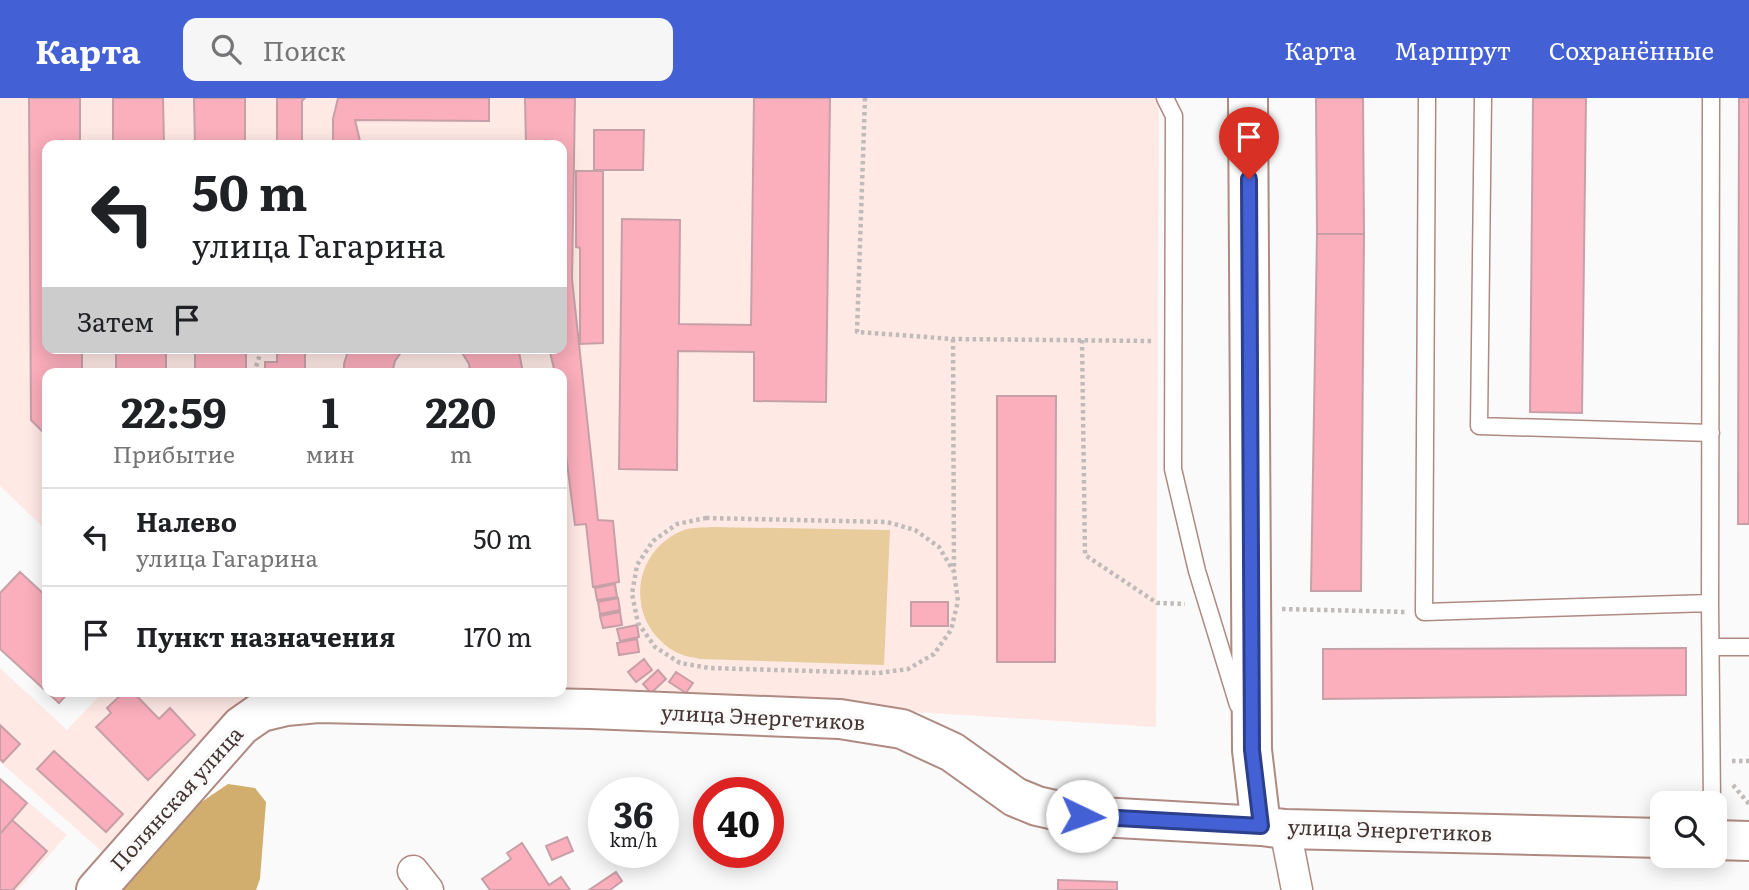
<!DOCTYPE html>
<html lang="ru">
<head>
<meta charset="utf-8">
<style>
  body { margin:0; font-family:Literata,serif; background:#f6f6f6; color:#202124; height:100vh; display:flex; flex-direction:column; font-size:26px; white-space:nowrap }
  * { box-sizing:border-box; margin:0 }
  p { font-size:23px; color:#757577 }
  .icon { flex:none; width:38px; height:38px; fill:none; stroke:currentColor; stroke-width:2; stroke-linecap:round; stroke-linejoin:round }
  .map { position:relative; flex:1; overflow:hidden }
  .sheet { position:absolute; left:42px; top:270px; width:525px; height:329px; display:flex; flex-direction:column; background:#fff; border-radius:14px; box-shadow:0 4px 18px #0003 }
  .sheet>* { flex:none }
  .banner { position:absolute; left:42px; top:42px; width:525px; height:214px; border-radius:14px; box-shadow:0 4px 18px #0003; background:#fff; color:#202124; overflow:hidden }
  .tools { position:absolute; left:1650px; top:693px; display:grid; gap:14px }
  .tools a { display:grid; place-items:center; width:77px; height:77px; border-radius:14px; background:#fff; box-shadow:0 4px 18px #0003; font-size:35px }
  .speed { position:absolute; left:588px; top:679px; display:flex; gap:14px; font-size:35px; font-weight:700; text-align:center }
  .speed>* { display:grid; place-content:center; width:91px; height:91px; border-radius:50%; background:#fff; box-shadow:0 4px 18px #0003; line-height:1 }
  .speed small { font-size:18px; font-weight:400 }
  .speed .limit { border:10px solid #d22; background:#fff; color:#111 }
  .pin { position:absolute; display:grid; place-items:center; width:60px; height:60px; color:#fff; margin:-72px -30px; border-radius:50% 50% 50% 0; rotate:-45deg; box-shadow:0 0 7px #0007 }
  .pin .icon { rotate:45deg }
  .me { position:absolute; width:77px; margin:-38px; rotate:93deg; stroke-linejoin:round; filter:drop-shadow(0 0 5px #0008) }
  .turn { display:flex; align-items:center; gap:24px; height:147px; padding:0 35px; font-size:32px }
  .turn .icon { width:91px; height:91px; stroke-width:2.5 }
  .turn b { display:block; font-size:49px; line-height:60px }
  .then { display:flex; align-items:center; height:66px; padding:0 35px; background:#0003; gap:14px; font-size:26px }
  .eta { display:flex; justify-content:space-evenly; align-items:center; height:119px; text-align:center }
  .eta b { font-size:42px; font-weight:700; line-height:49px }
  ul { padding:0; list-style:none }
  li { display:flex; align-items:center; gap:21px; height:98px; padding:0 35px; border-top:2px solid #e0e0e0 }
  li div { flex:1 }
  li b { display:block; font-size:26px }
  li em { font-style:normal }
  header { display:flex; align-items:center; gap:42px; box-sizing:border-box; height:98px; padding:0 35px; background:#4361d4; color:#fff }
  header strong { font-size:33px }
  nav { display:flex; gap:38px; margin-inline-start:auto; font-size:24px }
  .search { width:490px; height:63px; background:#f6f6f6; display:flex; align-items:center; gap:18px; box-sizing:border-box; padding:0 24px; border-radius:14px; color:#757577; font-size:26px }
  .map>svg:first-child { display:block }
</style>
</head>
<body>
<header>
<strong>Карта</strong>
<div class="search"><svg class="icon" aria-label="search" viewBox="0 0 24 24"><circle cx="10" cy="10" r="6"/><path d="M15 15l6 6"/></svg>Поиск</div>
<nav><a>Карта</a><a>Маршрут</a><a>Сохранённые</a></nav>
</header>
<div class="map">
<svg width="1749" height="792" viewBox="0 0 1749 792">
  <rect width="100%" height="100%" fill="#fafafa"/>
  <path fill="#fee9e5" fill-rule="evenodd" d="M0 0H1159L1156 629 724 602 240 610 107 758 0 664V570L67 632 104 593H562V275H47V433L0 388ZM47 47H562V250H47Z
    M0 680 67 737 18 792H0Z"/>
  <path fill="#e8cc9b" d="M711 429 890 432 884 567 700 561C692 559 682 558 674 553 625 524 630 453 684 432 692 429 703 430 711 429Z"/>
  <path fill="#d2ae6e" d="M228 686 255 690 266 704 260 781 256 792H123L197 707Z"/>
  <path fill="#fbaebc" stroke="#c7a0a7" stroke-width="2" d="M29 0H80V47H47V250H82V275H47V338L31 322Z
    M113 0H163L164 47H113Z
    M194 0H245V47H195Z
    M277 0H305L302 3V47H277Z
    M338 0H489V23L355 22 361 47H333V21Z
    M525 0H575L572 181 598 422 613 423 619 484 593 489 586 426 575 427 562 326V275H555L549 250H562V47H526Z
    M754 0H830L826 304 754 303V254L678 253 677 372 619 371 622 121 680 122 679 226 751 227Z
    M1316 0H1363L1364 136H1317Z
    M1533 0H1586L1582 315 1530 314Z
    M1739 0H1749V426H1738Z
    M594 32H644L643 72H594Z
    M576 73H603V245L580 246V150L576 149Z
    M1317 136H1364L1361 493H1311Z
    M116 250H166V275H116Z
    M195 250H246V275H195Z
    M277 250H305V275H265V264H277Z
    M349 250H404L395 263 392 275H344V266Z
    M457 250H517L519 254 523 275H470L469 266 461 253Z
    M997 298H1056L1055 564H997Z
    M20 474 47 499V593H70L59 605 0 551V495Z
    M615 486 617 499 597 502 595 490Z
    M618 500 620 512 600 516 598 504Z
    M911 504H948V528H911Z
    M620 514 622 527 603 530 600 518Z
    M637 527 639 539 620 543 617 531Z
    M637 541 639 554 619 557 617 545Z
    M1686 550V597L1323 601V551Z
    M644 561 652 572 636 584 628 574Z
    M658 572 666 581 651 595 643 586Z
    M676 574 693 585 686 595 669 584Z
    M125 593H132L159 621 170 610 195 637 148 682 96 629 111 615 107 610Z
    M0 627 20 646 3 664 0 661Z
    M54 653 123 716 106 734 37 671Z
    M0 681 27 705 0 736Z
    M12 722 47 753 13 792H0V736Z
    M567 739 573 753 552 762 546 748Z
    M522 745 549 787 561 779 570 792H490L482 781 511 761 507 755Z
    M616 774 622 783 610 792H589Z
    M1058 782 1117 784V792H1058Z"/>
  <g fill="none" stroke-linecap="round" stroke-linejoin="round">
    <g stroke="#af8a82" stroke-width="19">
      <path id="service" d="M1165 0 1174 18 1173 371 1197 473 1238 607
        M1427 0 1424 514 1710 505
        M1483 0 1479 328 1711 335
        M1711 0 1710 505 1712 705
        M1712 549H1749"/>
    </g>
    <g stroke="#af8a82" stroke-width="33">
      <path id="minor" d="M1285 731 1297 792
        M413 773 428 792"/>
    </g>
    <g stroke="#af8a82" stroke-width="42">
      <path id="tertiary" d="M1248 0 1252 652 1261 728
        M1715 742 1749 743
        M96 792 241 628 261 614 286 608 318 605 590 611 840 621 902 631 952 654 1015 699 1037 708 1082 718 1261 728 1285 731 1662 740"/>
    </g>
    <path stroke="#c0bab9" stroke-width="4.5" stroke-dasharray="3.5 3.5" stroke-linecap="butt" d="M865 0 857 234 953 241 1153 243
      M953 241 954 474
      M1082 242 1085 457 1157 505 1185 506
      M254 275 261 253
      M706 420 887 424 915 432 939 449 954 474 958 503 951 532 934 556 908 571 879 575 709 570 680 565 655 549 638 525 632 496 637 467 653 443 677 426Z
      M1282 511 1406 514
      M1732 663H1749
      M1733 687 1749 706"/>
    <use href="#service" stroke="#fff" stroke-width="16"/>
    <use href="#minor" stroke="#fff" stroke-width="30"/>
    <use href="#tertiary" stroke="#fff" stroke-width="38"/>
  </g>
  <g fill="none" stroke-linecap="round" stroke-linejoin="round">
    <g stroke="#2c3f8a" stroke-width="18">
      <path id="route" d="M1082 718 1261 728 1252 652 1249 81"/>
    </g>
    <use href="#route" stroke="#4361d4" stroke-width="12"/>
  </g>
  <g text-anchor="middle" stroke-width="7" stroke-linejoin="round" paint-order="stroke">
    <g font-size="21" fill="#453532" stroke="#fafafa">
      <text transform="translate(763 620) rotate(3)" y="7">улица Энергетиков</text>
      <text transform="translate(177 701) rotate(-48)" y="7">Полянская улица</text>
      <text transform="translate(1390 733) rotate(2)" y="7">улица Энергетиков</text>
    </g>
  </g>
</svg>
<div class="tools">
<a><svg class="icon" aria-label="search" viewBox="0 0 24 24"><circle cx="10" cy="10" r="6"/><path d="M15 15l6 6"/></svg></a>
</div>
<div class="speed"><div>36<small>km/h</small></div><div class="limit">40</div></div>
<div class="pin" style="left:1249px;top:81px;background:#d93025"><svg class="icon" aria-label="arrive" viewBox="0 0 24 24"><path d="M6 21V4h12l-3 4 3 4H6"/></svg></div>
<svg class="me" style="left:1082px;top:718px" viewBox="-20 -20 40 40"><circle r="19" fill="#fff"/><path d="M0-13L10 11 0 6-10 11z" fill="#4361d4"/></svg>
<div class="banner">
<div class="turn"><svg class="icon" aria-label="left" viewBox="0 0 24 24"><path d="M17 20v-9H6M10 6l-5 5 5 5"/></svg><div><b>50 m</b>улица Гагарина</div></div>
<div class="then">Затем<svg class="icon" aria-label="arrive" viewBox="0 0 24 24"><path d="M6 21V4h12l-3 4 3 4H6"/></svg></div>
</div>
<section class="sheet">
<div class="eta">
<div><b>22:59</b><p>Прибытие</p></div>
<div><b>1</b><p>мин</p></div>
<div><b>220</b><p>m</p></div>
</div>
<ul>
<li><svg class="icon" aria-label="left" viewBox="0 0 24 24"><path d="M17 20v-9H6M10 6l-5 5 5 5"/></svg><div><b>Налево</b><p>улица Гагарина</p></div><em>50 m</em></li>
<li><svg class="icon" aria-label="arrive" viewBox="0 0 24 24"><path d="M6 21V4h12l-3 4 3 4H6"/></svg><div><b>Пункт назначения</b></div><em>170 m</em></li>
</ul>
</section>
</div>
</body>
</html>
